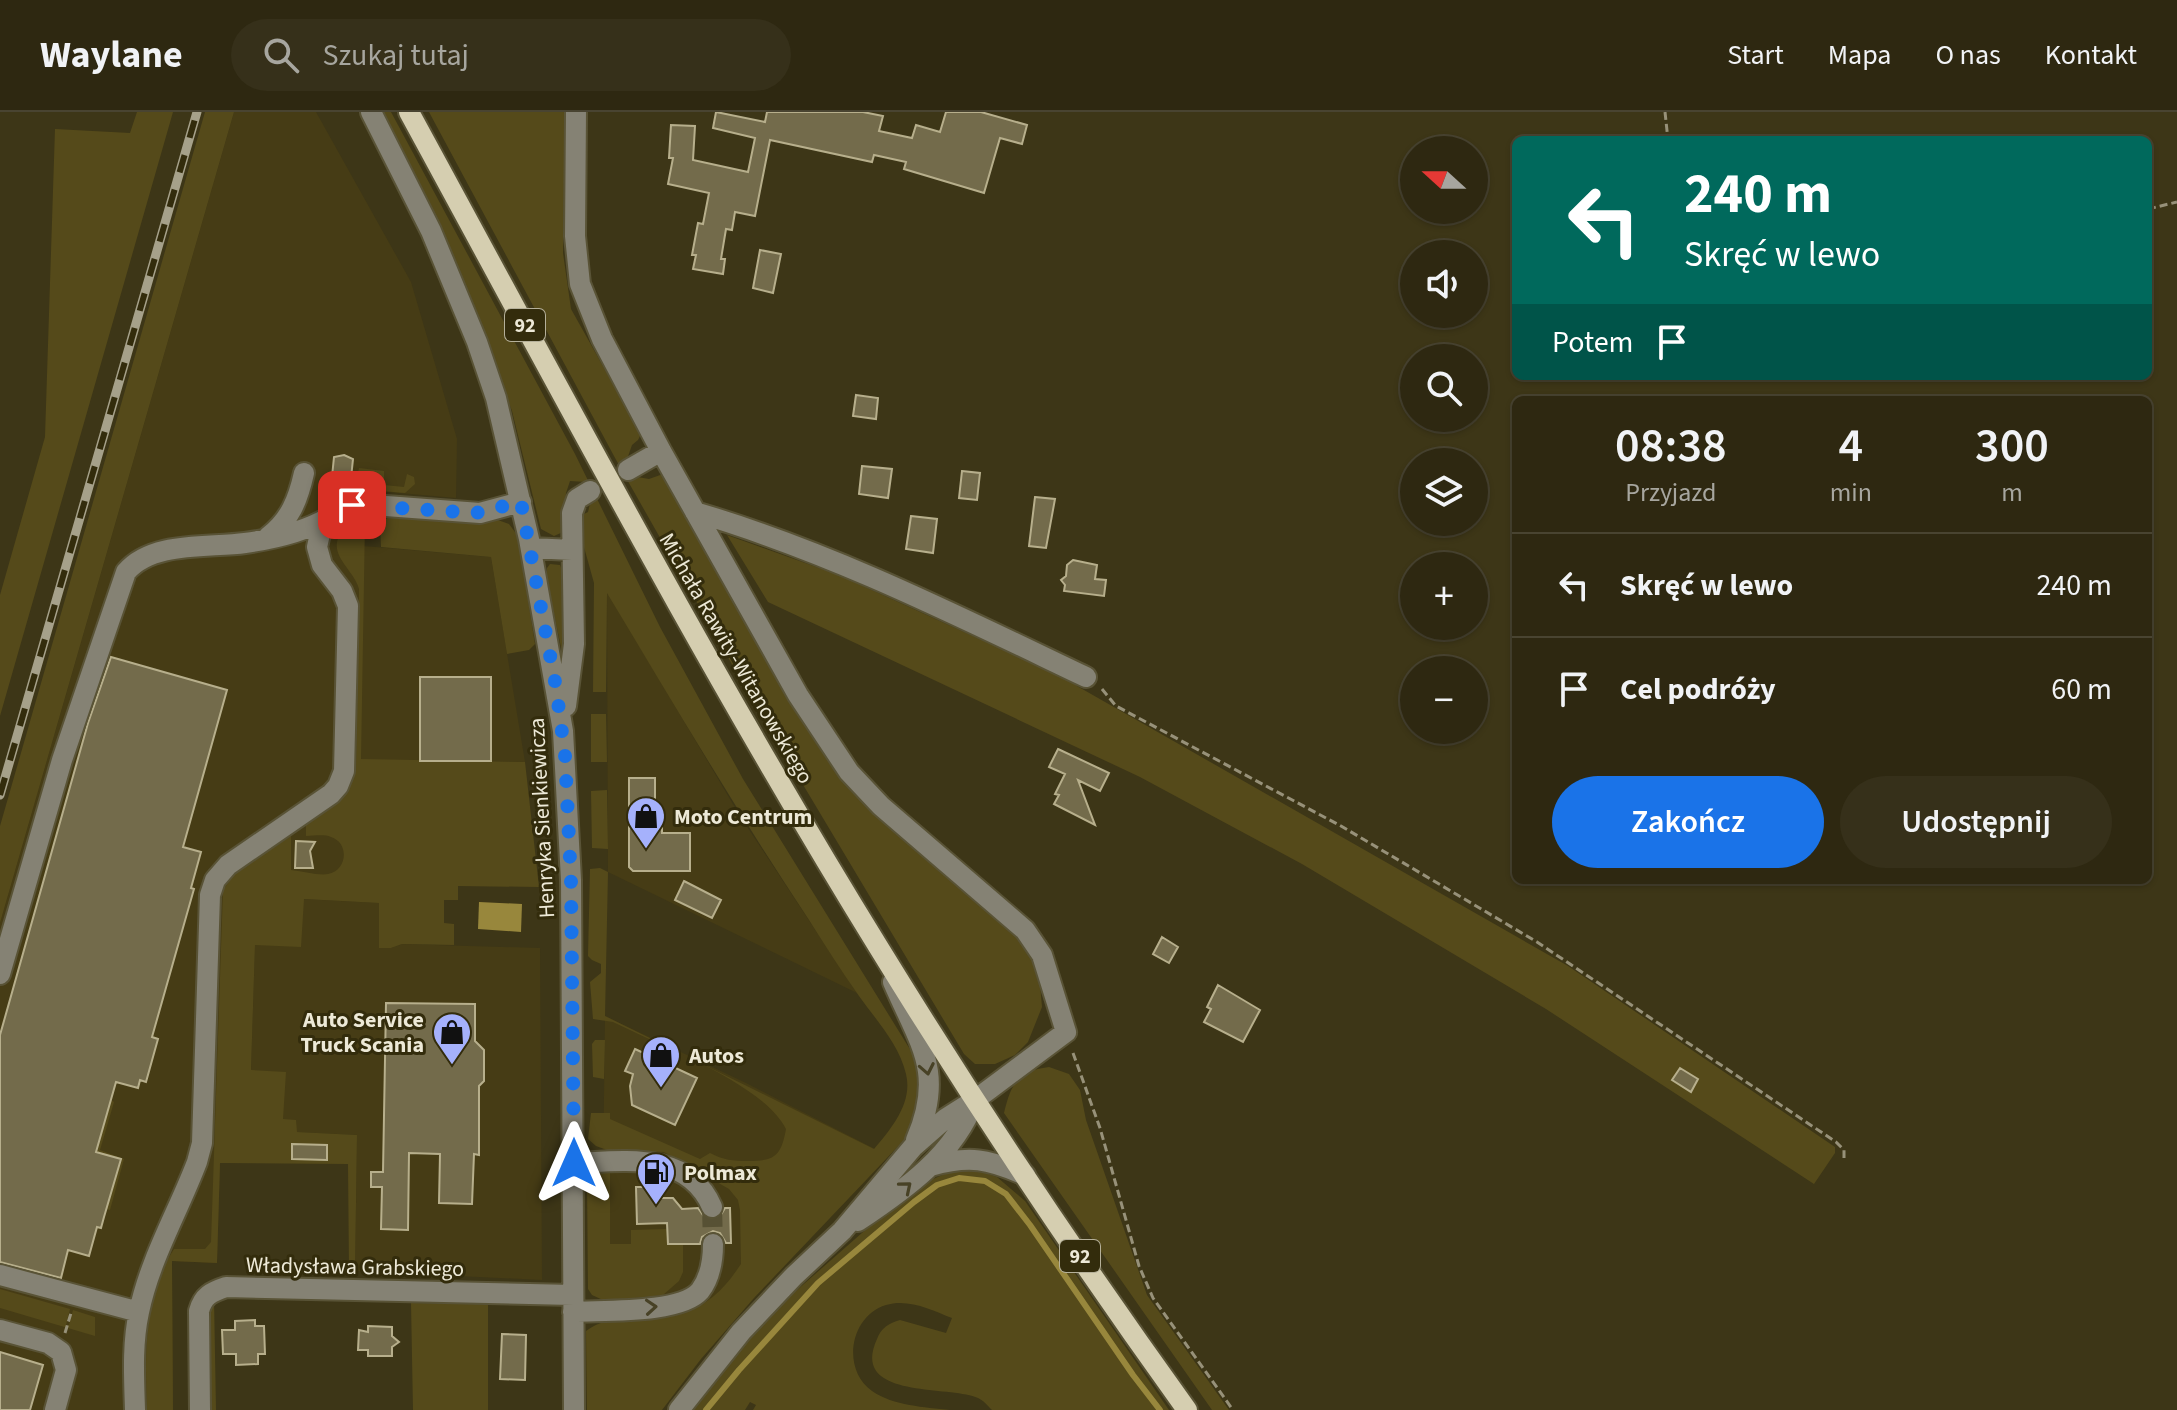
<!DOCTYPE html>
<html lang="pl">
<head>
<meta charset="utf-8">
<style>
  body { margin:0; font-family:"Source Sans 3",sans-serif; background:#36301a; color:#f1f3f6; height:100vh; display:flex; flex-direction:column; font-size:30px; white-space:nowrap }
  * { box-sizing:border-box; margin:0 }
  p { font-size:26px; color:#a7a69f }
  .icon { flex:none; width:44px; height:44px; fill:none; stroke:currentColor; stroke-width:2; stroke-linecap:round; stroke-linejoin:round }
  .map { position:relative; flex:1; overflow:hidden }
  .panel { position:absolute; left:1512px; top:284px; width:640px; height:488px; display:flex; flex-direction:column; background:#2e2811; border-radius:12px; box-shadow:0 2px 6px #0004,0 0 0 2px #494431 }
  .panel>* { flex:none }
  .guide { position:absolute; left:1512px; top:24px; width:640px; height:244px; border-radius:12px; box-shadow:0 2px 6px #0004,0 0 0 2px #494431; background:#00695c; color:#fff; overflow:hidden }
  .needle { width:52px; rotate:291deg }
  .controls { position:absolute; left:1400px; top:24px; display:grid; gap:16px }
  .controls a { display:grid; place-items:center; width:88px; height:88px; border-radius:50%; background:#2e2811; box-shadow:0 2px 6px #0004,0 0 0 2px #494431; font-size:40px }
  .pin { position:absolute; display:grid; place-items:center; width:68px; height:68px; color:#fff; margin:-34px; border-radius:16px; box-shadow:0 4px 12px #0006 }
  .me { position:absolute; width:88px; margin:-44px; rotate:0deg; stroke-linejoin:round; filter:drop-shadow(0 0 6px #0008) }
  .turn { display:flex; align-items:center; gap:28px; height:168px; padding:0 40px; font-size:36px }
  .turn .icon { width:104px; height:104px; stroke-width:2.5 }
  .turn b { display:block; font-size:56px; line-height:68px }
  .then { display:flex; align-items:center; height:76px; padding:0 40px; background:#0003; gap:16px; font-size:30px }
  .eta { display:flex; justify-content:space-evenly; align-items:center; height:136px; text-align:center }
  .eta b { font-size:48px; font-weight:600; line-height:56px }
  .button { display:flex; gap:16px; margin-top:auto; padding:16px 40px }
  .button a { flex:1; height:92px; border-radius:48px; background:#1a73e8; color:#fff; font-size:32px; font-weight:600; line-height:92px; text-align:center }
  .button a+a { background:#36301a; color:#f1f3f6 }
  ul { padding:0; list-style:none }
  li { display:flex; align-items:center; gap:24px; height:104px; padding:0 40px; border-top:2px solid #494431 }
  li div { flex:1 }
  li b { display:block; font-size:30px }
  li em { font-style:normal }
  header { display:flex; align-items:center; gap:48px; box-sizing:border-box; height:112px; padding:0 40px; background:#2e2811; border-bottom:2px solid #494431 }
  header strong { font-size:38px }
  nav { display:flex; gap:44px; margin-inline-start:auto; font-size:28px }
  .search { width:560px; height:72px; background:#36301a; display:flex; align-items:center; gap:20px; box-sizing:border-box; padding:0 28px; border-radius:44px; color:#a7a69f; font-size:30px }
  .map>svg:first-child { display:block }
</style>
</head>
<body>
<header>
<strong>Waylane</strong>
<div class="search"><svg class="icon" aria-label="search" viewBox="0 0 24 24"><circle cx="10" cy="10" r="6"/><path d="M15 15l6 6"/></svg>Szukaj tutaj</div>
<nav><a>Start</a><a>Mapa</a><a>O nas</a><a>Kontakt</a></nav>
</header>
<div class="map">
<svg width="2177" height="1298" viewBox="0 0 2177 1298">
  <rect width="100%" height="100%" fill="#3d3617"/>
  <path fill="#463c15" d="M234 0H316L411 170 457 327 456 386 366 378 364 434 491 445 525 650 362 648 360 773 229 771 217 1151 172 1149 173 1298H0V811Z
    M607 479 740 704 857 881 608 760Z
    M303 787 380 791 379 836H391L402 832 540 836 542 1168 355 1159 357 1023 296 1020 283 1007 251 958 255 833Z
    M605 904 746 971 875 1037 726 1201 601 1227Z"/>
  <path fill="#554a1a" d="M137 0H173L0 604V483L45 325 55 17 130 21Z
    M205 0H234L0 811V714Z
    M382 0H391L575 342 660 515 743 667 916 947C923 974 921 1001 906 1026L754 1186 701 1247 662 1298H587L586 1219C599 1209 612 1208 628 1206 685 1201 707 1203 741 1152L740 1098 738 1088 729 1077 664 1040 607 1038 596 1034 588 1027 591 1001H610V1007L700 1047 710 1041C723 1048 733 1049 748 1049 774 1049 781 1045 786 1017 764 972 659 933 613 910L593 907 590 870 601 861V852L592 848 588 844 590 757 600 756 608 760 605 904 874 1037C892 1016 913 990 906 962 899 932 876 908 859 884 841 859 825 833 809 808 738 701 673 591 607 481L606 580H593L594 471 577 410 580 404 588 400 592 383 586 370 570 369 566 381 563 420 554 424 541 417 512 299 486 229Z
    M429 0H565L563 141 571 197 641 322 638 328 632 333 625 353 632 364 649 367 663 362 821 634 860 688 924 745 994 801 1025 833 1039 861 1042 895 1028 930 1015 943 995 952H975L964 942 750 584 621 357Z
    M359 356 384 359V373L404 375 407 362 414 365 415 372 405 381 381 379 371 367 357 365Z
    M392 403 495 407 509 412 518 424 535 532 529 538 507 542 491 445 381 435 380 411Z
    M365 409 361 647 525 650 539 775 458 774V788H444V811L454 812V833L402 832 391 836H379V791L304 787 301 835 255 833 251 958 286 960 283 1007 296 1008 297 1020 357 1023 355 1159H349L348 1052 220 1051 217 1151 172 1149 173 1298H147C145 1243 143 1185 174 1137H205L211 1130 223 778 234 762 291 724V758C301 759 320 764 328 762 347 759 350 731 331 725 324 722 314 724 306 724V713C330 697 350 686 356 657L359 477C354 457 325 442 342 419 348 411 355 409 365 409Z
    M727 423 839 463 1074 570 1077 574 1568 854 1835 1035V1041L1814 1072 1546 897 1302 752 1140 665 768 490Z
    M550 452 560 453 566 468 563 545 547 468V456Z
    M591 602H606L607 650H591Z
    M607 678 608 737 592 736 591 679Z
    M595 928H605L604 967 593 965 592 932Z
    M1049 955 1069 962 1080 978 1086 1008 1147 1183 1229 1298H1212L1004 1001C1011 972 1017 959 1049 955Z
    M111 988 114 990 100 1038 124 1047 110 1098 106 1097 120 1047 96 1040Z
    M975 1057 997 1065 1025 1089 1169 1298H992C988 1294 983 1288 978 1286 950 1273 849 1288 877 1227 881 1216 889 1211 900 1208L946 1221 952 1206C932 1198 908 1186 886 1193 850 1204 841 1257 872 1279 894 1294 924 1295 950 1298H753L756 1293 750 1290 745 1298H691L773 1199 871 1113 933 1067 954 1058Z
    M610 1058V1132H631V1118L667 1117 668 1132H683V1160L679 1169 663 1183 605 1189 592 1183 588 1177 587 1069 599 1060Z
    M0 1177 70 1197 66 1213H69L73 1198 95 1205V1224L0 1196Z
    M214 1186 216 1298H203L202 1198Z
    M411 1191 488 1192V1298H413Z"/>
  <path fill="#98873c" d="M479 790 522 792 521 820 478 817Z"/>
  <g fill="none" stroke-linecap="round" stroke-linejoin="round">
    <path stroke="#98873c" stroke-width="6" d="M706 1298 739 1258 818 1171 914 1090 937 1073 959 1066 985 1069 1006 1082 1030 1113 1133 1263 1160 1298"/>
  </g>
  <path fill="#736b4b" stroke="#b7af8c" stroke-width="2" d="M716 0 765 10 767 0H863L883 4 879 19 912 26 916 13 940 20 946 0H981L1027 13 1022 32 1000 26 984 81 904 57 906 50 874 43 872 50 770 28 755 104 735 100 732 118 726 117 721 147H725L723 162 693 157 696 143H692L698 111 703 112 709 81 668 72 673 46H669L671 13 695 14 693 48 748 60 755 26 713 16Z
    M760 138 781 142 773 181 753 176Z
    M856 283 878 286 876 307 853 304Z
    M344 343 353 347 351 366 332 365 334 345Z
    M862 354 892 357 888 386 859 382Z
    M962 359 980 361 977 388 959 386Z
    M1035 385 1055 387 1046 436 1029 434Z
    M911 404 937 407 933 441 906 437Z
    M1073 448 1097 453 1095 467 1106 468 1104 484 1064 479 1065 473 1061 468 1066 464 1067 453Z
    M111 545 227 578 183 735 201 740 191 776 194 777 152 925 158 927 146 970 140 968 138 976 116 970 96 1040 121 1047 104 1105 101 1116 97 1115 89 1144 68 1138 61 1166 0 1150V923L88 611Z
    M420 565H491V649H420Z
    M1058 637 1109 661 1100 679 1078 668 1095 713 1054 692 1059 683 1055 682 1065 662 1049 655Z
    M629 666H655V708H662V721H690V759H633L629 755Z
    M296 729 315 730 310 739 313 756H295Z
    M684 769 721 788 712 806 675 788Z
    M1162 825 1178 835 1169 851 1153 842Z
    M1218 873 1260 898 1243 930 1204 910 1211 897 1207 895Z
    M386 891 475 892V929L484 938V969L479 974V1043L474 1042 472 1092 439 1091 440 1042 409 1041 408 1118 381 1117 382 1075H371V1060H383Z
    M635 937 697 966 675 1013 632 993 630 974 633 962 625 959Z
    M1680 956 1698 967 1691 980 1672 968Z
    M292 1032 327 1033V1048L292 1047Z
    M636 1075H655V1086H673L682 1097 698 1096 705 1106 711 1108 719 1106 725 1096H730L731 1131H726L720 1121 713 1119 702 1125 700 1132H668L667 1111 637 1112Z
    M255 1208V1214H264L265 1242H258V1252L236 1253V1242H223L222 1218H235V1209Z
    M368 1214 392 1215V1224L399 1230 392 1235V1244H368V1238H358L359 1218 368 1220Z
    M502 1222 526 1223 525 1268 500 1267Z
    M0 1240 43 1253 30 1298H0Z"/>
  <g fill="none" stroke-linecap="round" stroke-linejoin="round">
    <path stroke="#575134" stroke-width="20" stroke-dasharray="20 10" stroke-linecap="butt" d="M712 1095 713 1132"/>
    <g stroke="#595336" stroke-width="24">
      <path id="minor" d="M371 0 431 119 477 230 496 286 529 427 563 619 571 768 574 1298
        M576 0 575 124 580 172 602 227 661 339 798 583 849 660 881 694 1025 818 1042 843 1066 920 975 988 945 1007 913 1035 842 1119 794 1164 741 1220 679 1298
        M628 358 661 339
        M695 400C831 440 958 504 1086 565
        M268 425C290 408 298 388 304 361
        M531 436 572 438
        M566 594 574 532 572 401 577 387 590 379
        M0 862 62 648 126 460C152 429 208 436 245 431 273 427 304 420 328 406
        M893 870C920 933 945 960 916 1028
        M574 1051C625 1049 688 1039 712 1095
        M930 1054C970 1043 988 1047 1025 1063
        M858 1109C906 1077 954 1043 975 988
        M0 1163 139 1200
        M573 1200C602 1198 680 1202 700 1179 710 1166 713 1148 713 1132
        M0 1218 48 1231 61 1240 66 1258 55 1298
        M135 1298C134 1265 132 1232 139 1200 150 1147 178 1100 197 1050L202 1031 210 783 215 768 228 753 331 682 338 674 344 659 348 494 342 479 322 453 317 435 321 417 341 398 359 392 480 401 521 390
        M200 1298 199 1199C203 1184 211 1180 226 1175L573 1183"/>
    </g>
    <g stroke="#595336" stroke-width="24">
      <path id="major" d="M409 0C562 281 711 564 879 836 976 994 1079 1148 1187 1298"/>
    </g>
    <path stroke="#979179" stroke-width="3" stroke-dasharray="8 4" stroke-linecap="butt" d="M1665 0 1668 28
      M2148 97 2177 90
      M1102 577 1116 594 1341 714 1537 830 1836 1030 1844 1038V1046
      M1073 941 1100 1016 1139 1154 1153 1186 1233 1298
      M65 1221 71 1201"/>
    <use href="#minor" stroke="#858274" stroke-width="20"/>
    <use href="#major" stroke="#d5ceb0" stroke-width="20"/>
    <g stroke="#a6a18a" stroke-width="9">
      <path id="rail" d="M0 683 197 0"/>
    </g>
    <use href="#rail" stroke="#332c0c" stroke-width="6" stroke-dasharray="18" stroke-linecap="butt"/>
  </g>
  <defs><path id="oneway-chevron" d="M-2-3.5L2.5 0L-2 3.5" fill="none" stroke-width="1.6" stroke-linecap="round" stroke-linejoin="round" transform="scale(2)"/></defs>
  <g stroke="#484226">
    <use href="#oneway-chevron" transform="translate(927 957) rotate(79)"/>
    <use href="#oneway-chevron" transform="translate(906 1075) rotate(-40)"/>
    <use href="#oneway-chevron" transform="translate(651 1195) rotate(-4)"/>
  </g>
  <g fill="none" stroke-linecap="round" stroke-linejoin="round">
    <path stroke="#1a73e8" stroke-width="14" stroke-dasharray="0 25.2" d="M352 393 476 401 521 390 556 575 565 643 571 768 574 1051"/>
  </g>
  <defs>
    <g id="shop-pin" transform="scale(2)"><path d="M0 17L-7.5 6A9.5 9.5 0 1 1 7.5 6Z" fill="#a5b1fc" stroke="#332c0c"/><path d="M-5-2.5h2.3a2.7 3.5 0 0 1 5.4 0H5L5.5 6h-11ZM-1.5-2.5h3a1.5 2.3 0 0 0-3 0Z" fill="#111"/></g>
    <g id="fuel-pin" transform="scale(2)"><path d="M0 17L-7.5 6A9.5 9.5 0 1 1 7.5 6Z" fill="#a5b1fc" stroke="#332c0c"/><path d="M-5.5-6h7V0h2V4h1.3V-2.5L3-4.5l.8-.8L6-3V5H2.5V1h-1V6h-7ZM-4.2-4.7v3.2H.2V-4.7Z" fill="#111"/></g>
  </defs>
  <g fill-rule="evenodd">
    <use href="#shop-pin" x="646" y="704"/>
    <use href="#shop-pin" x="452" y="920"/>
    <use href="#shop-pin" x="661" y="943"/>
    <use href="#fuel-pin" x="656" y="1060"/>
  </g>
  <g text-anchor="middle" stroke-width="6" stroke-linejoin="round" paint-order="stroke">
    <g fill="#332c0c" stroke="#b5b09a" stroke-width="2">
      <rect x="505" y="197" width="40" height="32" rx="6"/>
      <rect x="1060" y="1128" width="40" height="32" rx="6"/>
    </g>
    <g font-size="20" font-weight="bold" fill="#ede9d7">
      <text x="525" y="220">92</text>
      <text x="1080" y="1151">92</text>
    </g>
    <g font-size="22" fill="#ede9d7" stroke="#332c0c">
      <text transform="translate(737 546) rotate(60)" y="8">Michała Rawity-Witanowskiego</text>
      <text transform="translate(541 706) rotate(-93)" y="8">Henryka Sienkiewicza</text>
      <text transform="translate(355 1154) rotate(1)" y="8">Władysława Grabskiego</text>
    </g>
    <g font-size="22" font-weight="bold" fill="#ede9d7" stroke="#332c0c" text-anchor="start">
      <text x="674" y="712">Moto Centrum</text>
      <text x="424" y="915" text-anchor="end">Auto Service<tspan x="424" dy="25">Truck Scania</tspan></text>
      <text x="689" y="951">Autos</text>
      <text x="684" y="1068">Polmax</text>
    </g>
  </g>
</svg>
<div class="controls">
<a><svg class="needle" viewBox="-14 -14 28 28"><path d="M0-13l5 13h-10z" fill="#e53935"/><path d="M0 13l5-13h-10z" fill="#a7a69f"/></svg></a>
<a><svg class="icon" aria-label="sound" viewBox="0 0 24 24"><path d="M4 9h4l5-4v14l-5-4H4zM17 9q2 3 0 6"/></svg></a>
<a><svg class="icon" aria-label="search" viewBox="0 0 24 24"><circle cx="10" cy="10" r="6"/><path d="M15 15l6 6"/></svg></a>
<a><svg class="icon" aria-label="layers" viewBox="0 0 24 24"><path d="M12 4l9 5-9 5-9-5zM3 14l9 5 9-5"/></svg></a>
<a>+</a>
<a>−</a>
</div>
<div class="pin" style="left:352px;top:393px;background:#d93025"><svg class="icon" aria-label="arrive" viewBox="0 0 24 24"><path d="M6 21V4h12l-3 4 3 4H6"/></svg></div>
<svg class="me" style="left:574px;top:1051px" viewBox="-20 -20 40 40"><path d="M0-17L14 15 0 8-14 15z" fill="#1a73e8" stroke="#fff" stroke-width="4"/></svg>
<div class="guide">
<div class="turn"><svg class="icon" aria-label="left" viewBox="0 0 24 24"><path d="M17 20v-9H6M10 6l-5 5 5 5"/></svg><div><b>240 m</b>Skręć w lewo</div></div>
<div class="then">Potem<svg class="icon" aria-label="arrive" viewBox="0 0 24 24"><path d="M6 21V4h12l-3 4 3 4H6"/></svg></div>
</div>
<section class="panel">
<div class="eta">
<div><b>08:38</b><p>Przyjazd</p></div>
<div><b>4</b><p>min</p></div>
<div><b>300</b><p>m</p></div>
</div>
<ul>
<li><svg class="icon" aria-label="left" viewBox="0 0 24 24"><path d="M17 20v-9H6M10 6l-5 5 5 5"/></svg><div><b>Skręć w lewo</b></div><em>240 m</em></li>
<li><svg class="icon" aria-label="arrive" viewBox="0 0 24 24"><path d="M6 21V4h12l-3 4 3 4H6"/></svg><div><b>Cel podróży</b></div><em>60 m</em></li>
</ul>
<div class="button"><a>Zakończ</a><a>Udostępnij</a></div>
</section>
</div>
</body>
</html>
